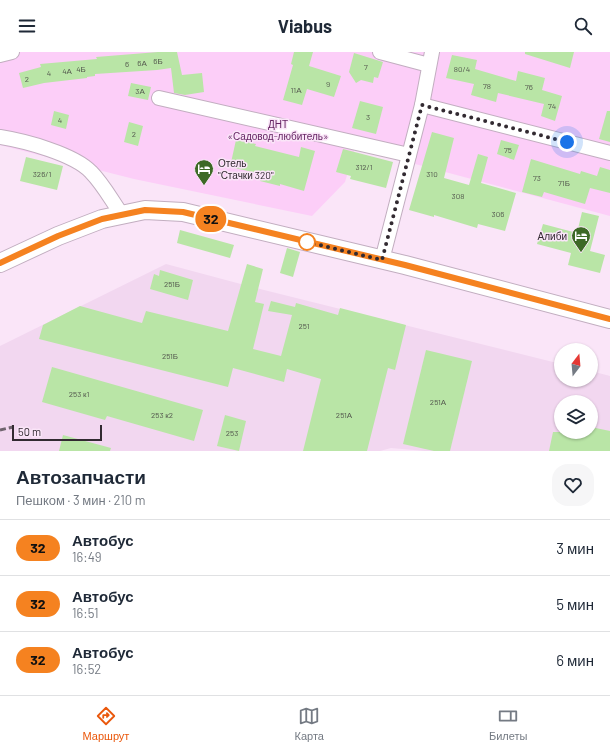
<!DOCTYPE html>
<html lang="ru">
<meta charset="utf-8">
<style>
:root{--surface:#fff;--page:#f6f6f7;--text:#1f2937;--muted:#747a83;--line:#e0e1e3;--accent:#ea580c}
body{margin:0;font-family:Barlow,sans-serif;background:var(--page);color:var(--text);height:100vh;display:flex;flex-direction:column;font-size:15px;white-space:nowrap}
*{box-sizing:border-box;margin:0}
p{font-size:13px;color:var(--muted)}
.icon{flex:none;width:22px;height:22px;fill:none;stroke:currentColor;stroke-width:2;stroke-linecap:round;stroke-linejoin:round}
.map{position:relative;height:399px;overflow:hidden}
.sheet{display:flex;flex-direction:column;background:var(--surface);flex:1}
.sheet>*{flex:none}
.badge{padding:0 8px;border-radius:13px;font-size:14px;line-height:26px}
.needle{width:26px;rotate:16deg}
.controls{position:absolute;left:554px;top:291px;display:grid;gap:8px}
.controls a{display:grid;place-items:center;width:44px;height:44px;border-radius:50%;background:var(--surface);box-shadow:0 1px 3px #0004;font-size:20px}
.scale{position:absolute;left:12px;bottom:10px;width:90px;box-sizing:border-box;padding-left:4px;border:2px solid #322a31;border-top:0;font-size:11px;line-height:14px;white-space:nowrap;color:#322a31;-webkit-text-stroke:3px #fae5f8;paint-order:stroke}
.you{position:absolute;width:20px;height:20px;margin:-10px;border:3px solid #fff;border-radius:50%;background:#1a73e8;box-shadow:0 0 0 6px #1a73e833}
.map>.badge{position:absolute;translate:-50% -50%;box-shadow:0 0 0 2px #fff}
.round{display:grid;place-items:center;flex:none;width:42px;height:42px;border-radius:16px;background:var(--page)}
.summary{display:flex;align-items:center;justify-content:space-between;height:68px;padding:0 16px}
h1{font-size:19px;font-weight:700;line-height:30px}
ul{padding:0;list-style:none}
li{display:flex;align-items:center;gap:12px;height:56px;padding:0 16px;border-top:1px solid var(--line)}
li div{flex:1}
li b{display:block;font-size:15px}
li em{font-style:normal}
li .badge{min-width:44px;font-weight:700;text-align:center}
header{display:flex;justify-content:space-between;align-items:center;height:52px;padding:0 16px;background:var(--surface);font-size:18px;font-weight:700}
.dock{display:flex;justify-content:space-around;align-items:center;height:56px;border-top:1px solid var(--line);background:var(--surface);font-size:11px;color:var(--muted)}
.dock a{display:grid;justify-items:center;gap:2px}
.dock .current{color:var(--accent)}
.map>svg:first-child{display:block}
</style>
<header><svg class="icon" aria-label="menu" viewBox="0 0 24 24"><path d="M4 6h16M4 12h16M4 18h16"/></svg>Viabus<svg class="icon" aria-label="search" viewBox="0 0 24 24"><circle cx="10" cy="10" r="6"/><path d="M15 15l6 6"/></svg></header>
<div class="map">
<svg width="610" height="399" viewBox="0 0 610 399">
<rect width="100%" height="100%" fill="#fae5f8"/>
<path fill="#f2d7f0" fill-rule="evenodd" d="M166 212 252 235 561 312V328H591V319L610 324V399H425L391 396 380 399H0V294ZM561 350H591V380H561Z"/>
<polygon fill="#fccef8" points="0,0 610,0 610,164 355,96 345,130 312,164 134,127 0,93"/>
<g fill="#b9e5a6">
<polygon points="158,0 177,0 182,23 202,21 204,40 185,43 174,41 171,16 157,18 95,22 95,24 87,25 87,26 44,31 23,36 19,21 41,15 40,12 97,7 96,5"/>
<polygon points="294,0 313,0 309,14 341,24 334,45 307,37 302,53 283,48 293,13 291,12"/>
<polygon points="525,0 574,0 570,16 525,2"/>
<polygon points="354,1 383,10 378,26 374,25 373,31 361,28 356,31 349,20"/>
<polygon points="452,3 477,8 475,17 516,29 518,19 545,26 542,38 562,44 555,69 541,64 544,52 498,41 496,50 471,43 474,32 446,26"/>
<polygon points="131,31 151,35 148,48 128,44"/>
<polygon points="360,49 383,55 376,82 352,76"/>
<polygon points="54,59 69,63 66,77 51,73"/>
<polygon points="607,59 610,59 610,90 599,87"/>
<polygon points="129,70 143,74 138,94 124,90"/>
<polygon points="432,80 454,86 444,126 469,133 478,102 488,105 481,131 516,141 505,179 478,172 477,176 434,163 434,165 409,158"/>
<polygon points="236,88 256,92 255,94 299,105 301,95 315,99 304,139 280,132 280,134 260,129 262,122 230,115"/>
<polygon points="501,88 519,93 514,108 497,102"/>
<polygon points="343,97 393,110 386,136 350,127 351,124 336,120"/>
<polygon points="26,105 63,114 57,138 20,129"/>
<polygon points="531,107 580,122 581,119 597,124 600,115 610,118 610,141 590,136 585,152 544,140 542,145 522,140"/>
<polygon points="582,160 599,164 590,199 605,203 600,221 568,213 571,201 537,192 543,172 577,181"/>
<polygon points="180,178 234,193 230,206 177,191"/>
<polygon points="287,196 300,200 293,225 280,221"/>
<polygon points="247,212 263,217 255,250 264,252 253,297 281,304 292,263 268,259 271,249 295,255 296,251 338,263 340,256 406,273 395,318 388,316 367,399 303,399 321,327 287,317 284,330 233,316 228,335 39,287 43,273 80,254 142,271 146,259 228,279"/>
<polygon points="160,218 193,228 188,248 150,237 154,222 159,224"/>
<polygon points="426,298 472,309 450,399 434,399 403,392"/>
<polygon points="52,315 203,358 194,389 107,364 105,368 42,350"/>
<polygon points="225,363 246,369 239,399 217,394"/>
<polygon points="591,375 610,379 610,399 549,399 553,380 591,380"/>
<polygon points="63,383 111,396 110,399 59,399"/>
</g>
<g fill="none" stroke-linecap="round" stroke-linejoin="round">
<defs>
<g id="minor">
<polyline points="380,0 429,13"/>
<polyline points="0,3 12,0"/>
<polyline points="159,46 409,103"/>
<polyline points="422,53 610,101"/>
<path d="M0 85C25 89 74 102 91 120 103 132 112 149 122 163"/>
<polyline points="382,208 422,53 432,0"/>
</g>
<polyline id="tertiary" points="0,211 58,184 102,167 145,158 183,160 405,213 610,267"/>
</defs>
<use href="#minor" stroke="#c2aec0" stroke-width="16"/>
<use href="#tertiary" stroke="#c2aec0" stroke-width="20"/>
<use href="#minor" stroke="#fff" stroke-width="14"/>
<use href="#tertiary" stroke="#fff" stroke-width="18"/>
<polyline stroke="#6f636e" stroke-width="3" stroke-dasharray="6 3" stroke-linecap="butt" points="0,378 13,375"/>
</g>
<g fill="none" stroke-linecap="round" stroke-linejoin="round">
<defs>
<polyline id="line" points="0,211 58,184 102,167 145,158 183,160 405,213 610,267"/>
</defs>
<use href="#line" stroke="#fff" stroke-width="9"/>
<use href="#line" stroke="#f58220" stroke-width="6"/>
<polyline stroke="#322a31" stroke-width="4" stroke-dasharray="0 7.2" points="307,190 382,208 422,53 567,90"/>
</g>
<defs>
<symbol id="hotel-pin" viewBox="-11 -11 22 30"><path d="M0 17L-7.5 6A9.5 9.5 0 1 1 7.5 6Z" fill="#3d6926" stroke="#fae5f8"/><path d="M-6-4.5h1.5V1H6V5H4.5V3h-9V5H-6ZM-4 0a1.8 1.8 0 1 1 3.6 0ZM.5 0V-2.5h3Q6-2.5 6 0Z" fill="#fff"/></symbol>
</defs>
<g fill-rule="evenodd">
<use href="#hotel-pin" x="193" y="106" width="22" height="30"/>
<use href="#hotel-pin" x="570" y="173" width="22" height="30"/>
</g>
<circle fill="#fff" stroke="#f58220" stroke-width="2" cx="307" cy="190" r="8"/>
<g text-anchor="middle" stroke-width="3" stroke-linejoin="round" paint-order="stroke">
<g font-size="8" fill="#54594e">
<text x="158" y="12">6Б</text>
<text x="142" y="14">6А</text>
<text x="127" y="15">6</text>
<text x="366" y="18">7</text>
<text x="81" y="20">4Б</text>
<text x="462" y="20">80/4</text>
<text x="67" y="22">4А</text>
<text x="49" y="24">4</text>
<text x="27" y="30">2</text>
<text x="328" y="35">9</text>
<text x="487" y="37">78</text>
<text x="529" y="38">76</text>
<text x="296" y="41">11А</text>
<text x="140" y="42">3А</text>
<text x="552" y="57">74</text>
<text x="368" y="68">3</text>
<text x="60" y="71">4</text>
<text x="134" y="85">2</text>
<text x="508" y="101">75</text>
<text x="364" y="118">312/1</text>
<text x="42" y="125">326/1</text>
<text x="432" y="125">310</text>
<text x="537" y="129">73</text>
<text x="564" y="134">71Б</text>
<text x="458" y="147">308</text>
<text x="498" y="165">306</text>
<text x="172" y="235">251Б</text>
<text x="304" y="277">251</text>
<text x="170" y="307">251Б</text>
<text x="79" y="345">253 к1</text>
<text x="438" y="353">251А</text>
<text x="162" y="366">253 к2</text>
<text x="344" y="366">251А</text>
<text x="232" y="384">253</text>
</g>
<g font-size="10" fill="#652463" stroke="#fae5f8">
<text x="278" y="76">ДНТ<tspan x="278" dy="12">«Садовод-любитель»</tspan></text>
</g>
<g font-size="10" fill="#322a31" stroke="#fae5f8" text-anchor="start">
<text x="218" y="115">Отель<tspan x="218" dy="12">"Стачки 320"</tspan></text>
<text x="567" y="188" text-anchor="end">Алиби</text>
</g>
</g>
</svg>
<div class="controls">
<a><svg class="needle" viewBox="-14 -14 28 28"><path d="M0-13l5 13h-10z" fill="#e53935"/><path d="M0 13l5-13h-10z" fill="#747a83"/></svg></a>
<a><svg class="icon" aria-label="layers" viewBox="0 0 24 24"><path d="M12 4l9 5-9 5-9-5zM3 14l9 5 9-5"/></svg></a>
</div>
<div class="scale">50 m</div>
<div class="you" style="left:567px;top:90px"></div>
<b class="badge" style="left:211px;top:167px;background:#f58220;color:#111">32</b>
</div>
<section class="sheet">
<div class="summary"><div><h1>Автозапчасти</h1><p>Пешком · 3 мин · 210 m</p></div><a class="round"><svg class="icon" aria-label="heart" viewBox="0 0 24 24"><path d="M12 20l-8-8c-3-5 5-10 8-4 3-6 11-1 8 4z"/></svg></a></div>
<ul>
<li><span class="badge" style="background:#f58220;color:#111">32</span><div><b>Автобус</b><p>16:49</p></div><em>3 мин</em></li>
<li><span class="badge" style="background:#f58220;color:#111">32</span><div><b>Автобус</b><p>16:51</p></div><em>5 мин</em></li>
<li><span class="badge" style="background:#f58220;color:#111">32</span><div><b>Автобус</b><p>16:52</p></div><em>6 мин</em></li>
</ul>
</section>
<nav class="dock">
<a class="current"><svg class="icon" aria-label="directions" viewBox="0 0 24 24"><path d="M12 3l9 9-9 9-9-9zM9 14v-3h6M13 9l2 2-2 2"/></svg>Маршрут</a>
<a><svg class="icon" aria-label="map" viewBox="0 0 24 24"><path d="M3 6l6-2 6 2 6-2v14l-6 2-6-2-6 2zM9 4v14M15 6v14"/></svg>Карта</a>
<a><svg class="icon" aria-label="tickets" viewBox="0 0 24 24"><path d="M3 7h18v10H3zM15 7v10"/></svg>Билеты</a>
</nav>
